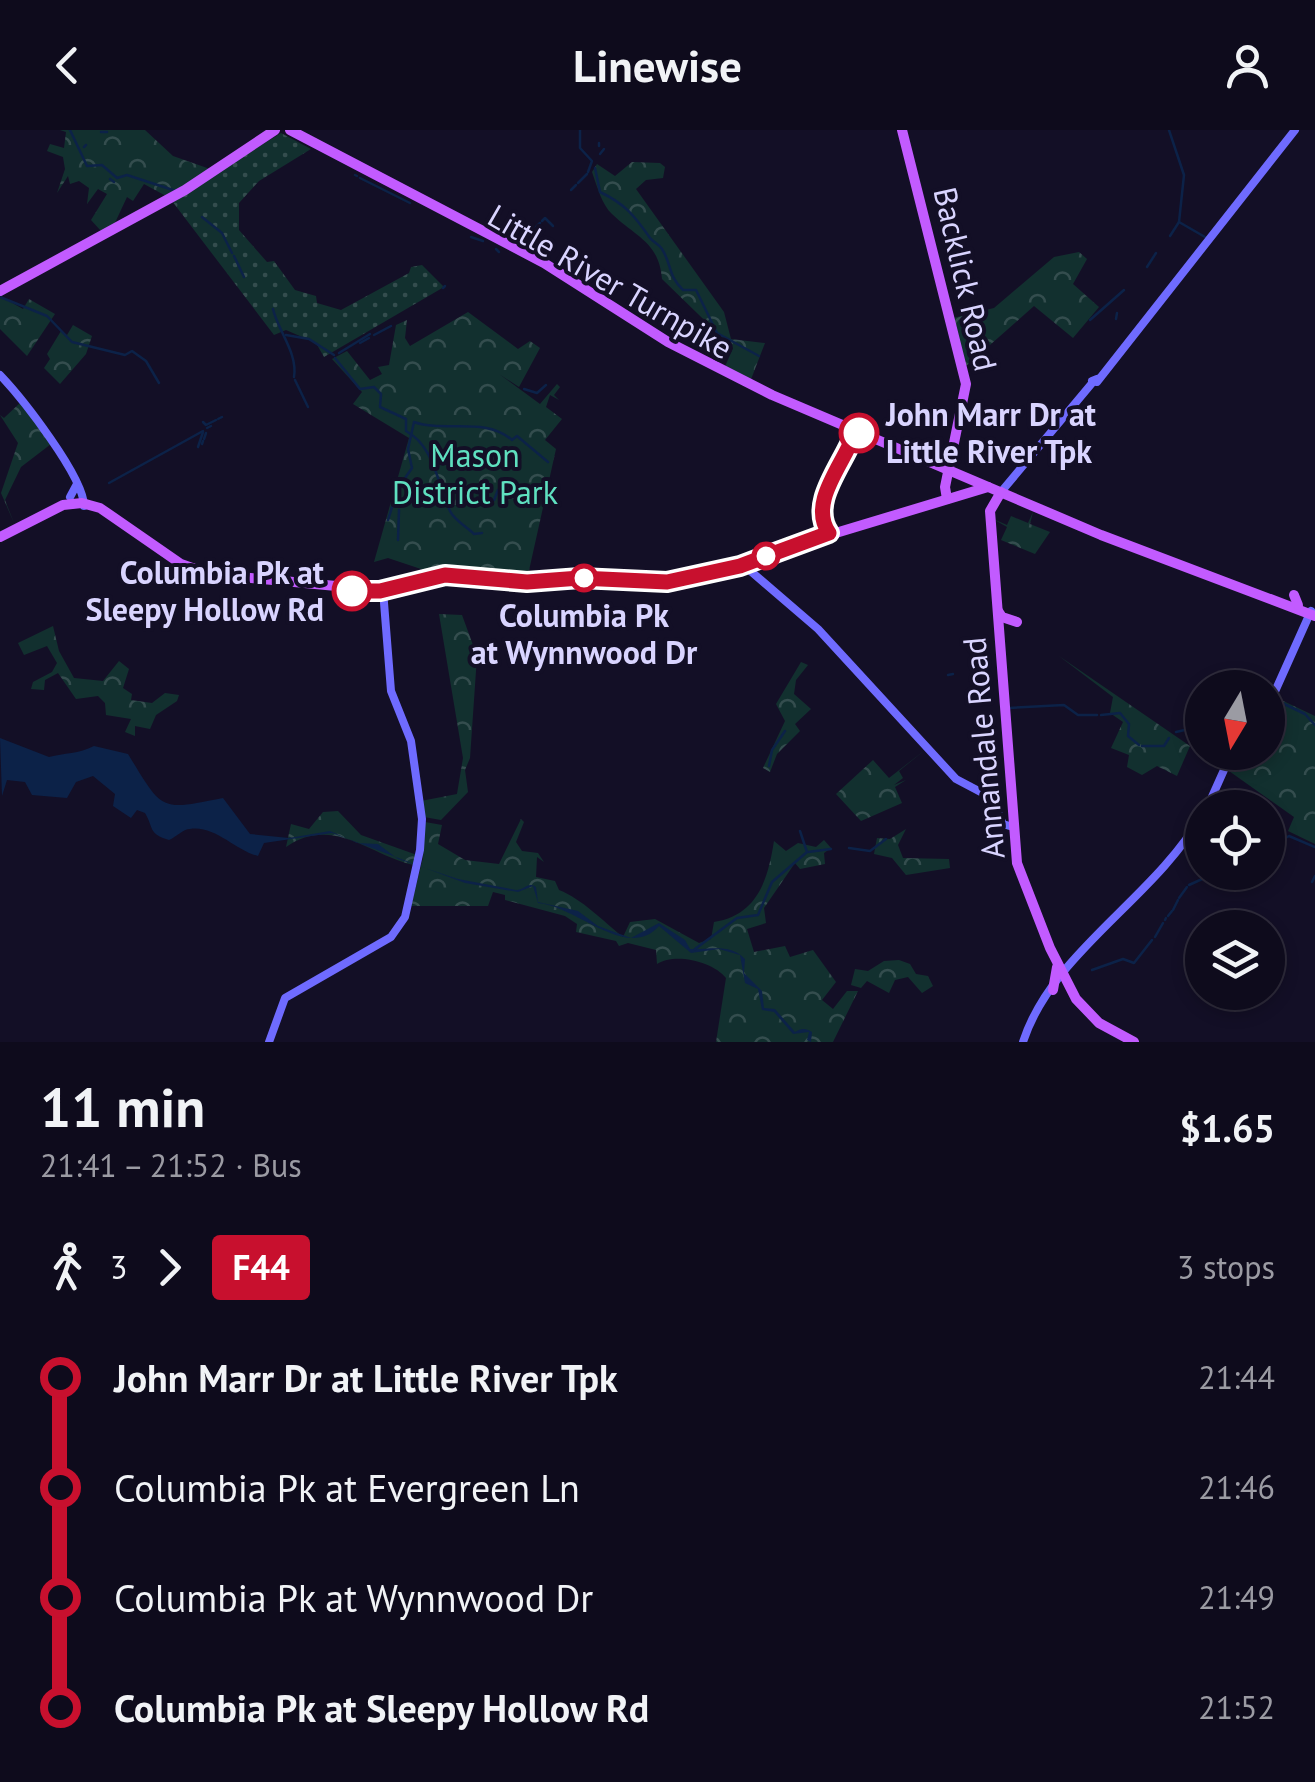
<!DOCTYPE html>
<meta charset="utf-8">
<style>
:root{--surface:#0e0b1c;--page:#171425;--text:#f1f3f6;--muted:#9b9ba3;--line:#2e2b3b}
body{margin:0;font-family:"PT Sans",sans-serif;background:var(--page);color:var(--text);height:100vh;display:flex;flex-direction:column;font-size:38px;white-space:nowrap}
*{box-sizing:border-box;margin:0}
p{font-size:32px;color:var(--muted)}
.icon{flex:none;width:55px;height:55px;fill:none;stroke:currentColor;stroke-width:2;stroke-linecap:round;stroke-linejoin:round}
.map{position:relative;height:912px;overflow:hidden}
.sheet{display:flex;flex-direction:column;background:var(--surface);flex:1}
.sheet>*{flex:none}
.badge{padding:0 20px;border-radius:8px;font-size:35px;line-height:65px}
.needle{width:65px;rotate:190deg}
.controls{position:absolute;left:1185px;top:540px;display:grid;gap:20px}
.controls a{display:grid;place-items:center;width:100px;height:100px;border-radius:50%;background:var(--surface);box-shadow:0 5px 15px #0003,0 0 0 2px var(--line);font-size:50px}
.map>.badge{position:absolute;translate:-50% -50%;box-shadow:0 0 0 5px #fff}
.legs{display:flex;align-items:center;gap:15px;height:110px;padding:0 40px;font-size:32px}
.legs p{margin-inline-start:auto}
.head{display:flex;align-items:center;justify-content:space-between;height:170px;padding:0 40px}
h1{font-size:55px;font-weight:700;line-height:75px}
ul{padding:0 40px;list-style:none}
li{display:flex;align-items:center;gap:35px;height:110px;font-size:38px}
li i{display:grid;place-items:center;width:15px;height:100%;margin:0 12px;background:currentColor}
li i::after{content:'';width:25px;height:25px;margin:-12px;border:8px solid;border-radius:50%;background:var(--surface)}
li p{margin-inline-start:auto}
li:first-child i{background:linear-gradient(#0000 50%,currentColor 0)}
li:last-child i{background:linear-gradient(currentColor 50%,#0000 0)}
header{display:flex;justify-content:space-between;align-items:center;height:130px;padding:0 40px;background:var(--surface);font-size:45px;font-weight:700}
.map>svg:first-child{display:block}
</style>
<header><svg class="icon" aria-label="back" viewBox="0 0 24 24"><path d="M15 5l-7 7 7 7"/></svg>Linewise<svg class="icon" aria-label="person" viewBox="0 0 24 24"><circle cx="12" cy="8" r="4"/><path d="M4 21q1-7 8-7t8 7"/></svg></header>
<div class="map">
<svg width="1315" height="912" viewBox="0 0 1315 912">
<defs>
<pattern id="grass-dots" width="8" height="8" patternUnits="userSpaceOnUse" patternTransform="scale(2.5)"><rect width="8" height="8" fill="#12302f"/><path d="M2 2h.1M6 6h.1" fill="none" stroke="#344d4e" stroke-width="1.8" stroke-linecap="round"/></pattern>
<pattern id="forest-crowns" width="20" height="18" patternUnits="userSpaceOnUse" patternTransform="scale(2.5)"><rect width="20" height="18" fill="#12302f"/><path d="M2 6a3 3 0 1 1 6 0M12 15a3 3 0 1 1 6 0" fill="none" stroke="#344d4e"/></pattern>
</defs>
<rect width="100%" height="100%" fill="#130f26"/>
<polygon fill="url(#grass-dots)" points="281,3 311,19 259,51 239,73 239,100 267,132 274,131 295,160 316,166 317,173 341,180 409,143 411,137 422,135 444,157 324,227 316,213 286,200 274,205 172,71"/>
<g fill="url(#forest-crowns)">
<polygon points="60,0 145,0 173,26 210,39 166,66 144,54 133,71 127,67 113,97 102,102 91,90 107,64 98,59 87,74 89,58 79,51 70,54 68,46 57,63 65,39 63,27 47,21 50,14 64,18 66,2"/>
<path d="M632 32 660 33 665 37 663 48 646 50 636 59 724 182 731 209 765 213 750 252 724 239 733 218 662 149C659 112 636 107 612 84 602 75 597 56 592 42L597 34 615 46Z"/>
<polygon points="1079,122 1087,129 1073,154 1099,177 1073,208 1034,176 965,237 953,188 994,178 1054,127"/>
<polygon points="0,166 23,179 29,169 55,184 27,226 0,199"/>
<polygon points="468,182 518,219 530,211 540,218 519,257 499,244 540,274 557,254 560,257 554,265 559,270 550,265 546,277 562,289 545,310 556,319 528,445 424,440 388,428 374,432 409,308 353,274 362,262 332,229 347,221 370,250 382,244 378,237 389,235 396,195 407,190 405,208 410,216"/>
<polygon points="73,195 92,206 86,224 60,254 44,238 50,229 47,224 61,201 67,205"/>
<polygon points="21,272 51,314 21,337 5,370 14,393 1,363 18,313 0,285 4,288"/>
<polygon points="1033,382 1030,394 1050,402 1035,424 1001,410 1007,397 993,389 1007,395 1011,386 1028,393"/>
<polygon points="439,484 462,485 477,526 470,628 465,640 468,662 441,690 424,687 421,671 457,664 463,628"/>
<polygon points="53,496 59,521 74,548 103,551 119,531 129,539 123,558 132,564 131,570 152,573 165,563 179,565 177,571 156,585 150,599 135,596 135,606 125,602 131,589 106,585 105,573 98,566 76,569 58,543 45,550 44,560 31,559 33,552 52,542 57,533 47,516 24,525 18,513"/>
<polygon points="1059,526 1190,616 1177,646 1157,636 1142,645 1127,637 1129,625 1111,618 1123,592 1110,583 1113,567"/>
<polygon points="801,532 808,535 796,550 794,564 811,579 795,594 800,601 777,624 770,642 763,638 785,591 776,574"/>
<polygon points="1279,569 1315,586 1315,714 1288,701 1294,687 1229,641 1235,623 1268,622 1268,583"/>
<polygon points="925,620 899,641 903,648 894,655 906,650 895,657 902,673 861,691 836,664 873,630 889,648"/>
<path d="M338 681 361 705 417 725 414 735C373 727 333 684 286 717L291 694 309 699 323 682Z"/>
<path d="M521 689 524 692 516 712 522 721 538 723 544 732 537 727 536 747 555 751 559 760C582 769 603 791 623 807L630 792 655 789 699 813 711 809 714 792C758 785 768 749 774 711L786 721 798 713 816 717 824 710 831 718 824 723 825 734 800 739 795 733 764 778 766 793 747 799 754 822 785 816 790 827 813 820 836 852 822 870 833 879 847 861H858L833 912H716L726 848C714 832 675 822 657 834L656 820 628 813 619 816 616 811 576 802 577 794 565 786 505 770V765L493 762 488 776H411L423 728 425 692 442 695 438 714 465 730 499 734Z"/>
<polygon points="906,699 898,715 903,728 949,729 950,738 906,745 892,728 874,724 877,708 890,709"/>
<polygon points="899,830 910,834 916,844 928,846 933,856 922,863 908,847 895,850 889,863 867,851 861,858 851,855 855,839 868,841 884,831"/>
</g>
<path fill="#0c2248" d="M0 608 49 627C64 623 79 624 94 616L128 624C163 681 159 681 223 668L250 704 289 708 330 701 357 713 378 714 398 729 458 749 516 760C525 760 528 751 536 757L538 772 578 781 598 796 631 808 659 793 685 810 690 819C710 820 730 813 745 829L744 843 762 861 764 878 775 879 795 902C801 898 806 898 812 902L811 912 807 910 809 902 793 904 774 882 762 880 758 859 745 853 740 825 719 819 691 823 659 796C627 832 577 776 538 773L533 756 518 762 465 753 332 703 264 713 258 726C236 721 215 695 190 699 183 699 176 707 169 710 148 704 154 698 145 683L137 680 131 688 113 676 115 664 93 646 76 652 67 668 32 665 25 652 7 650 2 666Z"/>
<g fill="none" stroke-linecap="round" stroke-linejoin="round">
<g stroke="#0c2248" stroke-width="2.5">
<polyline points="70,0 87,36 102,35 117,48 127,45 176,61"/>
<polyline points="580,0 580,18 592,31 588,42"/>
<polyline points="1169,0 1184,45 1179,92 1205,107"/>
<polyline points="101,2 107,2"/>
<polyline points="599,16 599,13"/>
<polyline points="84,17 86,15"/>
<polyline points="600,24 604,19"/>
<path d="M595 38 600 62C625 74 634 85 650 108 652 111 660 115 662 119 672 135 668 146 683 160H696L717 203 759 226"/>
<polyline points="355,45 357,46"/>
<polyline points="360,48 410,73"/>
<polyline points="110,49 114,52"/>
<polyline points="578,53 587,44"/>
<polyline points="571,60 576,55"/>
<polyline points="202,87 222,103 232,123"/>
<polyline points="542,91 545,88 553,96"/>
<polyline points="535,98 540,93"/>
<polyline points="1170,106 1179,92"/>
<polyline points="471,107 483,111"/>
<polyline points="496,119 499,122"/>
<polyline points="234,126 244,147"/>
<polyline points="1147,137 1156,123"/>
<polyline points="443,158 445,156"/>
<polyline points="0,167 47,186 72,212 125,225 132,221 146,231 159,253"/>
<path d="M273 179C278 201 298 223 294 247"/>
<polyline points="1116,189 1117,183"/>
<polyline points="1090,190 1124,160"/>
<polyline points="286,205 309,209 334,225"/>
<polyline points="374,205 391,196"/>
<polyline points="360,213 369,208"/>
<polyline points="339,223 370,204"/>
<path d="M335 228 360 259 374 257 381 264 380 277 406 289V301C434 316 437 352 450 381 454 390 467 397 474 404L482 403"/>
<polyline points="295,250 308,277"/>
<polyline points="524,259 537,263 546,255"/>
<polyline points="218,289 222,287"/>
<polyline points="203,292 206,295 216,290"/>
<polyline points="207,298 211,296"/>
<polyline points="204,309 206,303"/>
<polyline points="202,314 203,311"/>
<polyline points="198,317 203,302"/>
<polyline points="109,353 203,301"/>
<polyline points="494,370 498,360"/>
<path d="M388 390 398 358 412 338 408 319 414 292C445 303 485 286 512 310L517 306 548 332"/>
<polyline points="398,410 399,380"/>
<polyline points="948,545 953,544"/>
<polyline points="1276,570 1305,584 1315,595"/>
<polyline points="1009,578 1064,575 1078,585 1097,585"/>
<polyline points="1101,585 1120,583 1129,594 1128,606 1139,615"/>
<polyline points="1176,602 1202,596"/>
<polyline points="1142,616 1164,616 1169,608"/>
<polyline points="769,636 772,620 785,601"/>
<polyline points="849,718 870,721 886,709"/>
<polyline points="1268,718 1289,706 1315,717"/>
<polyline points="808,722 831,719"/>
<polyline points="1216,745 1222,742"/>
<polyline points="1312,752 1315,746"/>
<polyline points="1189,755 1211,745"/>
<polyline points="1179,768 1187,757"/>
<polyline points="1173,780 1178,770"/>
<polyline points="1168,786 1172,781"/>
<polyline points="1165,790 1166,788"/>
<polyline points="1155,807 1163,793"/>
<polyline points="695,819 737,788 758,785 772,752 807,722 800,701"/>
<polyline points="1092,840 1123,829 1134,833 1152,810"/>
</g>
<g stroke="#6f6bff" stroke-width="8">
<path d="M0 245C22 268 84 347 84 376"/>
<polyline points="1097,249 1092,251 1097,252 1295,0"/>
<polyline points="1001,362 1093,252"/>
<polyline points="70,367 77,354"/>
<polyline points="740,432 818,499 956,649 992,668 1003,694 1013,697"/>
<polyline points="1268,577 1311,481"/>
<polyline points="1207,678 1232,622"/>
<polyline points="269,912 285,868 391,807 405,787 420,720 422,689 411,611 391,561 383,460"/>
<path d="M1023 912C1052 822 1154 769 1202 685"/>
</g>
<g stroke="#c25bff" stroke-width="10">
<polyline points="290,0 544,133 668,212 772,265 1101,405 1315,486"/>
<polyline points="902,0 966,254 945,357 947,369"/>
<polyline points="0,161 185,60 275,0"/>
<polyline points="1001,362 990,381 1017,733 1050,818 1076,869 1099,893 1134,912"/>
<polyline points="0,407 63,375 82,373 100,378 181,434 209,444 368,459 444,442 525,449 577,445 663,450 740,432 988,357"/>
<polyline points="1294,465 1298,475"/>
<polyline points="998,481 1002,487 1017,492"/>
<polyline points="1053,860 1057,837"/>
</g>
</g>
<g fill="none" stroke-linecap="round" stroke-linejoin="round">
<defs>
<path id="line-1" d="M352 461H380L445 445 527 452 580 448 667 452 740 436 829 403C808 373 843 335 854 305L859 303"/>
</defs>
<use href="#line-1" stroke="#fff" stroke-width="22"/>
<use href="#line-1" stroke="#c8102e" stroke-width="15"/>
</g>
<g fill="#fff" stroke="#c8102e" stroke-width="5">
<circle cx="859" cy="303" r="18"/>
<circle cx="766" cy="426" r="12"/>
<circle cx="584" cy="448" r="12"/>
<circle cx="352" cy="461" r="18"/>
</g>
<g text-anchor="middle" stroke-width="8" stroke-linejoin="round" paint-order="stroke">
<g font-size="32" fill="#d9d4ff" stroke="#130f26">
<text transform="translate(965 149) rotate(77)" y="11">Backlick Road</text>
<text transform="translate(610 152) rotate(30)" y="11">Little River Turnpike</text>
<text transform="translate(984 618) rotate(-95)" y="11">Annandale Road</text>
</g>
<g font-size="32" font-weight="bold" fill="#d9d4ff" stroke="#130f26" text-anchor="start">
<text x="886" y="296">John Marr Dr at<tspan x="886" dy="37">Little River Tpk</tspan></text>
<text x="324" y="454" text-anchor="end">Columbia Pk at<tspan x="324" dy="37">Sleepy Hollow Rd</tspan></text>
<text x="584" y="497" text-anchor="middle">Columbia Pk<tspan x="584" dy="37">at Wynnwood Dr</tspan></text>
</g>
<g font-size="32" fill="#5fe0c0" stroke="#130f26">
<text x="475" y="337">Mason<tspan x="475" dy="37">District Park</tspan></text>
</g>
</g>
</svg>
<div class="controls">
<a><svg class="needle" viewBox="-14 -14 28 28"><path d="M0-13l5 13h-10z" fill="#e53935"/><path d="M0 13l5-13h-10z" fill="#9b9ba3"/></svg></a>
<a><svg class="icon" aria-label="locate" viewBox="0 0 24 24"><circle cx="12" cy="12" r="6"/><path d="M12 2v4M12 18v4M2 12h4M18 12h4"/></svg></a>
<a><svg class="icon" aria-label="layers" viewBox="0 0 24 24"><path d="M12 4l9 5-9 5-9-5zM3 14l9 5 9-5"/></svg></a>
</div>
</div>
<section class="sheet">
<div class="head"><div><h1>11 min</h1><p>21:41 – 21:52 · Bus</p></div><b>$1.65</b></div>
<div class="legs"><svg class="icon" aria-label="walk" viewBox="0 0 24 24"><circle cx="13" cy="4" r="2"/><path d="M13 8l-2 6 4 7M11 14l-3 7M7 12l3-4h3l4 4"/></svg>3<svg class="icon" aria-label="forward" viewBox="0 0 24 24"><path d="M9 5l7 7-7 7"/></svg><b class="badge" style="background:#c8102e;color:#fff">F44</b><p>3 stops</p></div>
<ul>
<li><i style="color:#c8102e"></i><b>John Marr Dr at Little River Tpk</b><p>21:44</p></li>
<li><i style="color:#c8102e"></i><span>Columbia Pk at Evergreen Ln</span><p>21:46</p></li>
<li><i style="color:#c8102e"></i><span>Columbia Pk at Wynnwood Dr</span><p>21:49</p></li>
<li><i style="color:#c8102e"></i><b>Columbia Pk at Sleepy Hollow Rd</b><p>21:52</p></li>
</ul>
</section>
